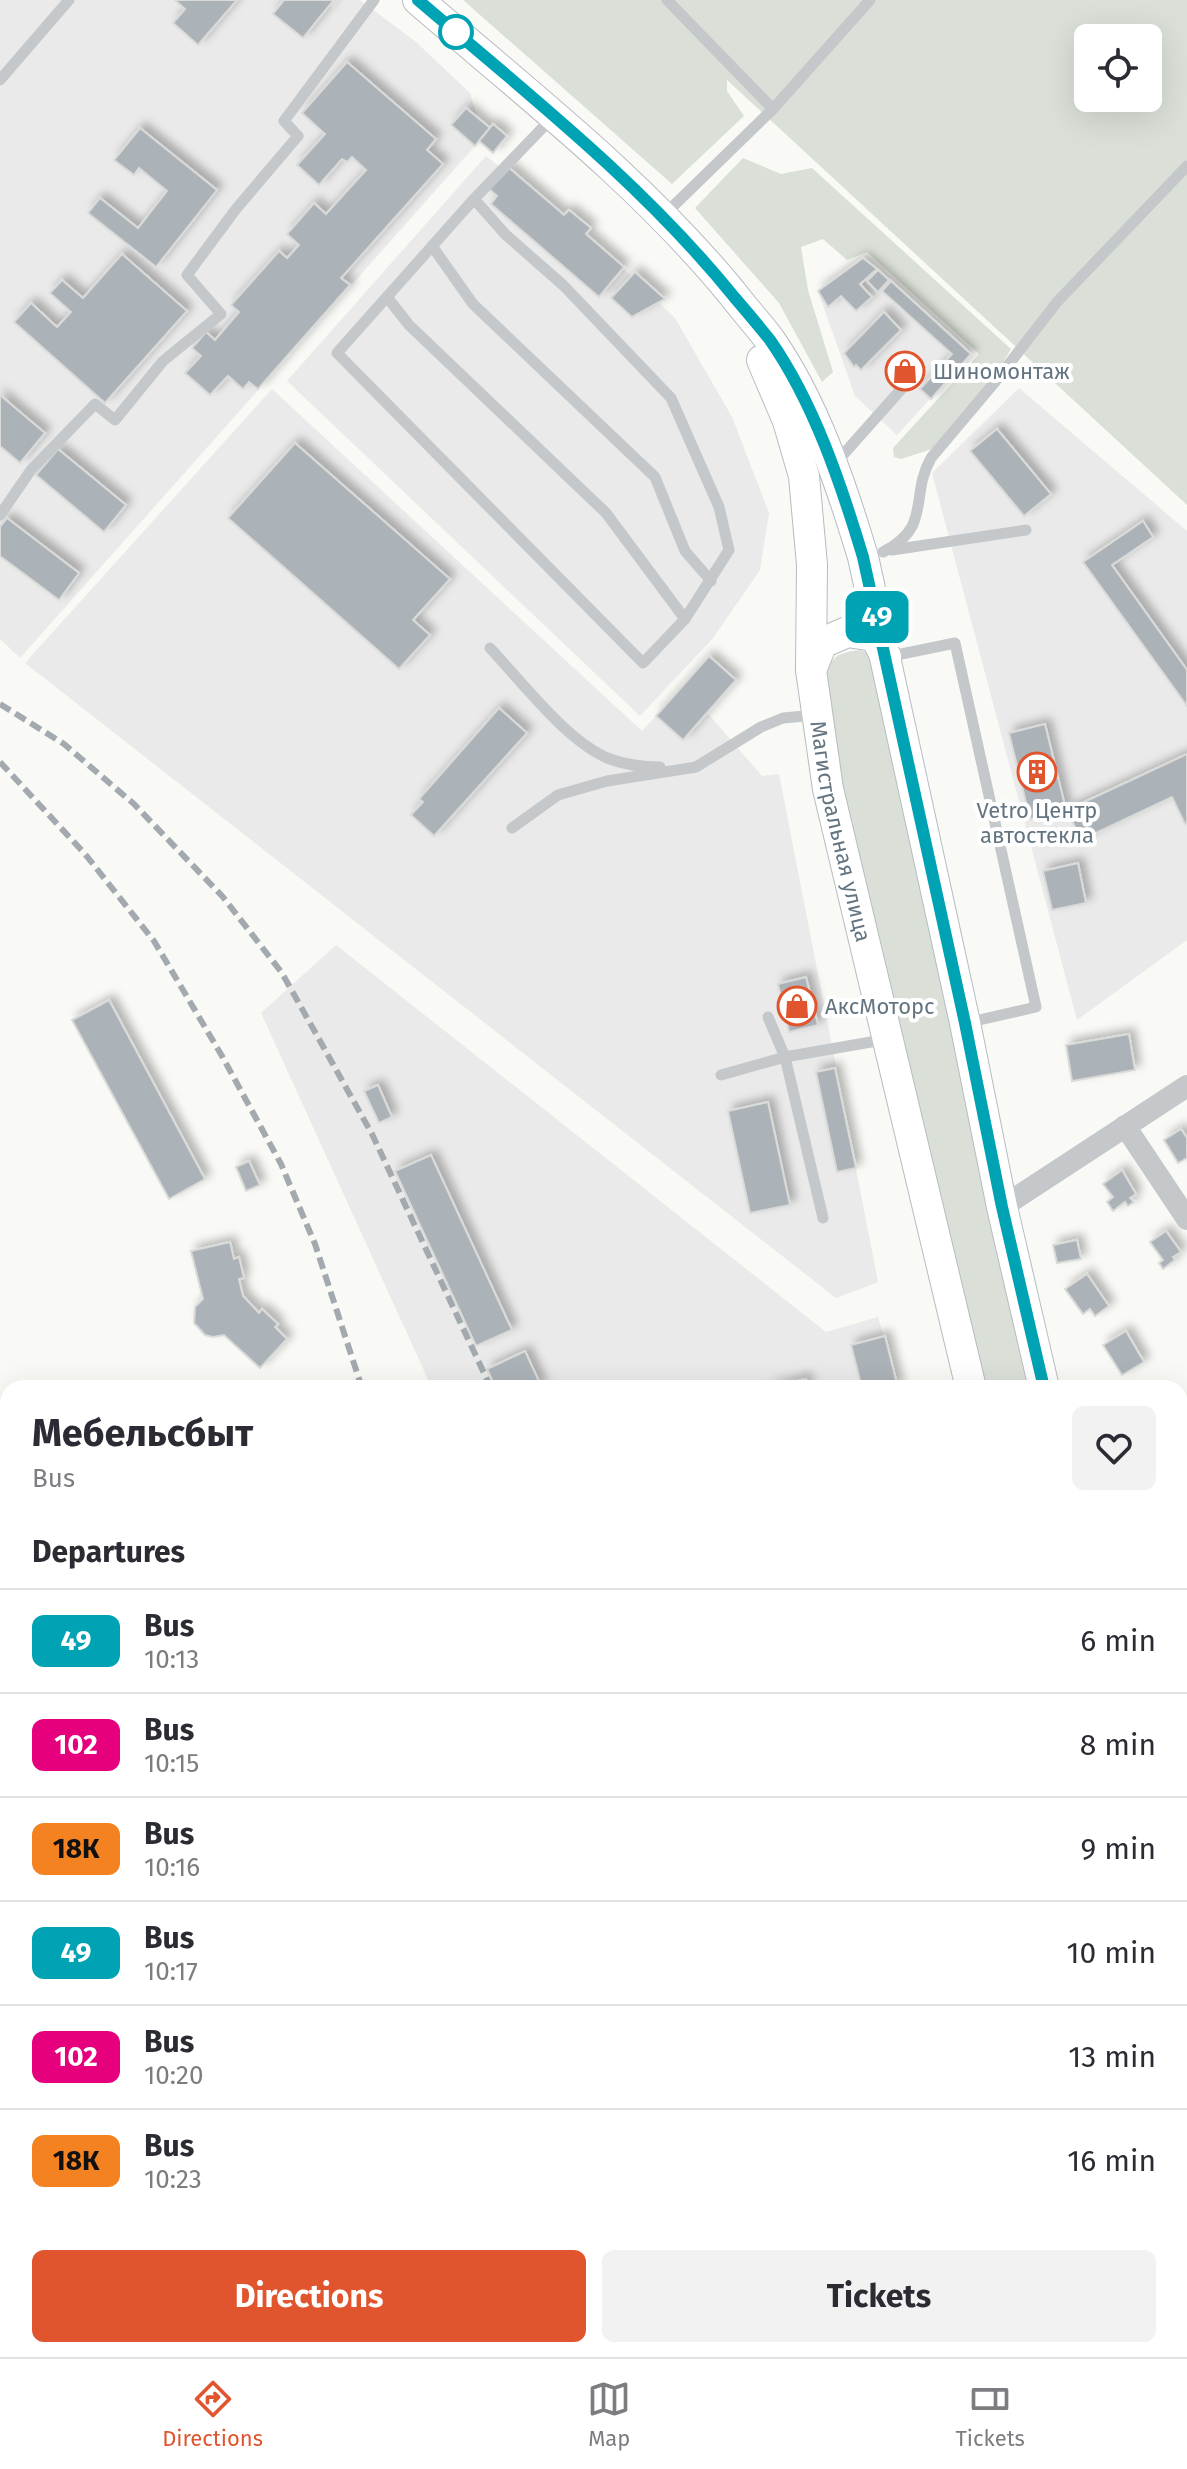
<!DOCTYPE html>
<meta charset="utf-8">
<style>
:root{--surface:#fff;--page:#f2f2f3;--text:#2b2b33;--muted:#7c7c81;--line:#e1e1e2;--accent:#e0552e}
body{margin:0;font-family:"Fira Sans",sans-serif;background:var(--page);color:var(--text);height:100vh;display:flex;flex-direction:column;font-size:30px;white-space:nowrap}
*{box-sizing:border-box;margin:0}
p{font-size:26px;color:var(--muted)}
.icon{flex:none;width:44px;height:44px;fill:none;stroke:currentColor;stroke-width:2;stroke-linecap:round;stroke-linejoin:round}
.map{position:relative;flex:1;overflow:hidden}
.panel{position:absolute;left:0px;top:1380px;width:1188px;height:978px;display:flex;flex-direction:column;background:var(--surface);border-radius:24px 24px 0 0;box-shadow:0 8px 32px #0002}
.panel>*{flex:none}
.badge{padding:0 16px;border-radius:12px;font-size:28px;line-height:52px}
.tools{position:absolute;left:1074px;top:24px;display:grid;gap:16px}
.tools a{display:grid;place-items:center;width:88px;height:88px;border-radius:12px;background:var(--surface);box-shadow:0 8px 32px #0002;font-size:40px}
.map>.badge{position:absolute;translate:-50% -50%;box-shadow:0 0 0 4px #fff}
h2{padding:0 32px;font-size:30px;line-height:72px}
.round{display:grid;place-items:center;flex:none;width:84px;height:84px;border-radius:12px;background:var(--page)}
.summary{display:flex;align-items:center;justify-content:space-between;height:136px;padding:0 32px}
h1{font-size:38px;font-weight:700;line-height:60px}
.cta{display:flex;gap:16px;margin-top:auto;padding:16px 32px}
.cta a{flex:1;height:92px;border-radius:12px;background:var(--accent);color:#fff;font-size:32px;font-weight:700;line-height:92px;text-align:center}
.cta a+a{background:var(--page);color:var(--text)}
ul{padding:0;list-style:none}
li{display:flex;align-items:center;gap:24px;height:104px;padding:0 32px;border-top:2px solid var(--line)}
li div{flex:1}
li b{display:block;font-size:30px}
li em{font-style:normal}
li .badge{min-width:88px;font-weight:700;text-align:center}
.tab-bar{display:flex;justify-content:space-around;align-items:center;height:112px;border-top:2px solid var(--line);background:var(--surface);font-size:22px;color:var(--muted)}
.tab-bar a{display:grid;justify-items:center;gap:4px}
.tab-bar .current{color:var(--accent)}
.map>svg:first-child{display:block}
</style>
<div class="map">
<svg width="1187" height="2357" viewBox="0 0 1187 2357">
<defs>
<filter id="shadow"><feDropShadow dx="5.5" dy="-5.5" stdDeviation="4" flood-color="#0004"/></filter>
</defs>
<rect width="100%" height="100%" fill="#f9f9f6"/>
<g fill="#e9eae9">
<polygon points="0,0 323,0 333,8 339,0 360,0 416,42 470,93 483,137 20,658 0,639"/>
<polygon points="486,156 594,241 675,318 732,417 769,513 760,570 713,638 640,716 287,381"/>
<polygon points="863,258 971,354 897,435 855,396 818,291"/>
<polygon points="1019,388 1187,531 1187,940 1077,1020 932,473"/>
<polygon points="272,389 642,731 684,686 762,776 779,774 878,1282 836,1298 25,663"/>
<polygon points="336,945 826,1332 878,1317 898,1388 432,1388 261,1013"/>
<polygon points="427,2350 872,2350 880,2357 434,2357"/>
</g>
<g fill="#dae0d7" fill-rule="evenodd">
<path d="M463 0H1187V505L727 80V91L744 116 672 184ZM1088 38H1148V98H1088Z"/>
<polygon points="743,158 781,174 812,168 1011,349 995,376 932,449 901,459 894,457 893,448 979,354 867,252 847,260 823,239 801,247 808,290 833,372 822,382 779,303 695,208"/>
<path d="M861 650 870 654 1033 1388H986L869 934 846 827 826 678C829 656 840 652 861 650Z"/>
<polygon points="1180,1782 1187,1792 1187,2137 1180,2135"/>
</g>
<g fill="#abb3b9" stroke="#dadad8" stroke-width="2" filter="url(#shadow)">
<polygon points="175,0 237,0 198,45 173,23 185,9"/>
<polygon points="284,0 332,0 333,1 303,38 273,14"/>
<polygon points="347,62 436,139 427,150 443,164 341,278 350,285 258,389 249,382 243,389 228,376 210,395 185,373 201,356 192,348 206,332 215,340 239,312 231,305 279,251 287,258 299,245 287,234 314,203 326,214 366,170 352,157 347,162 342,159 319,185 297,165 325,134 302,113"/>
<polygon points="466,108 490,128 475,146 451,125"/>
<polygon points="493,124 507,136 493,153 479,141"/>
<polygon points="140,128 217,190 156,267 88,213 100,198 138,228 167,191 139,168 134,175 114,160"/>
<polygon points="508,167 564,215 569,210 591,228 586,234 624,267 599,297 491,204 497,196 489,189"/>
<polygon points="122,254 187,311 105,403 14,322 31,303 57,327 71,312 50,293 62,280 83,298"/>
<polygon points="863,258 877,269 860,284 872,297 856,311 841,296 828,307 818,291"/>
<polygon points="878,270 889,280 878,292 867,281"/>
<polygon points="635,272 665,299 632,317 611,298"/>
<polygon points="891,281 971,354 931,399 920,389 952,354 882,291"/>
<polygon points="884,312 901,330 861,370 856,365 854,367 844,353"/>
<polygon points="0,395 45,433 20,463 0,446"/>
<polygon points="997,429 1051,494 1024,516 970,451"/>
<polygon points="295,443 450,579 413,620 430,635 399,669 228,518"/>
<polygon points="58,449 126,505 104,532 36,475"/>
<polygon points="7,518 79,573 59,600 0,556 0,527"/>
<polygon points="1143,521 1153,537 1112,565 1187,670 1187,706 1083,562"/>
<polygon points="709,656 736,680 683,740 656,716"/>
<polygon points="499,708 527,733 434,836 411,815 423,802 419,799"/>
<polygon points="1045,724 1066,810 1030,819 1009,733"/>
<polygon points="1187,754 1187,823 1185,824 1172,797 1081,840 1067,810"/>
<polygon points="1078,863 1086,903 1052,910 1043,871"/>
<polygon points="806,977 818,1025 789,1032 778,984"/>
<polygon points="109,1000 205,1179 169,1199 72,1020"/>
<polygon points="1129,1034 1135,1070 1072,1081 1066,1045"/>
<polygon points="835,1068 856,1168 837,1172 816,1072"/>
<polygon points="378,1085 392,1117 379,1123 364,1091"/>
<polygon points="768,1102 790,1205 750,1213 728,1111"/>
<polygon points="1181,1129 1187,1138 1187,1158 1178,1163 1164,1140"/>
<polygon points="431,1155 512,1330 476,1346 395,1171"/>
<polygon points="249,1161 260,1185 246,1191 236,1167"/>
<polygon points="1122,1170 1136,1194 1130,1198 1134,1202 1128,1206 1125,1202 1113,1211 1107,1202 1113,1197 1103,1184"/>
<polygon points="1166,1231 1181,1252 1173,1257 1175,1260 1163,1269 1159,1263 1163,1260 1150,1242"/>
<polygon points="1077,1240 1081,1259 1057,1263 1053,1245"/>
<polygon points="230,1242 234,1259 239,1257 244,1278 239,1279 243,1296 259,1313 262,1309 278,1324 275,1327 287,1339 260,1368 224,1335 213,1337 205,1335 194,1323 195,1307 203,1299 191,1251"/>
<polygon points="1087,1274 1109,1306 1095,1316 1090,1309 1083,1314 1065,1289"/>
<polygon points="1126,1331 1144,1362 1122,1375 1103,1345"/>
<polygon points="885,1336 898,1388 862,1388 851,1345"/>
<polygon points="525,1351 542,1388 496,1388 487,1369"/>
<polygon points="806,1379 808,1388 767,1388"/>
<polygon points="0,1586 8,1593 8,1650 0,1642"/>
</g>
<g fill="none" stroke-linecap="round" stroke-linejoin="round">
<defs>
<g id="secondary">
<path d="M418 0C527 94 640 181 732 293 744 309 758 324 770 340 814 403 841 484 863 557L965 1023 1002 1207 1044 1388"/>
<path id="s1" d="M762 360 788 421 804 476 812 565 811 670 828 789 971 1388"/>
<polyline points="811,670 822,643 847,632 875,636 886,657"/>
<polyline points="1180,1730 1187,1741"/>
</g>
</defs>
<use href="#secondary" stroke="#b6bcc0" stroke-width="32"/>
<g stroke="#c4c8cb" stroke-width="11">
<polyline points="667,0 773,109"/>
<polyline points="0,80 69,0"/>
<polyline points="474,199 506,235 563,285 671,398 719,507 729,550 685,619 643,663 337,353 474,199 552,118"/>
<polyline points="664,215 773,109 870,0"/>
<polyline points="432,246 473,304 655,477 685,551 711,581"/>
<polyline points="387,297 409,325 606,513 685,619"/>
<polyline points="832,462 841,457 913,376"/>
<polyline points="0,515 31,470 95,404 115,420 163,361 221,314 187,275 236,209 298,136 284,121 374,0"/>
<polyline points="892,550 1026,530"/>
<path d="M883 552C933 526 909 497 931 458L995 382 1057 302 1187 166"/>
<path d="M490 648C522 682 568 743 610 759 626 765 643 767 660 767"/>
<polyline points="887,657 955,643 1036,1007 966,1023"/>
<polyline points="512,828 558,795 607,781 696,767 761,727 783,718 816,715"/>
<polyline points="721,1075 785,1057 768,1017"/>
<polyline points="823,1218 785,1057 888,1039"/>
<polyline points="813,2350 820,2357"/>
</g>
<g stroke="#c4c8cb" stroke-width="22">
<polyline points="1125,1126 1187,1219"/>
<polyline points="1002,1207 1187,1086"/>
<polyline points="1180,1524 1187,1520"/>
</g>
<use href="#secondary" stroke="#fff" stroke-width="30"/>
<g stroke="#a3aaaf" stroke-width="6" stroke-dasharray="12 6" stroke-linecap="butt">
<polyline points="0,704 64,744 134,804 223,897 282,973 372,1134 491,1388"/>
<polyline points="0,762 85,854 154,941 222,1056 281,1164 315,1244 362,1388"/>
<polyline points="0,1720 8,1728"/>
<polyline points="0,1741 8,1750"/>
<polyline points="0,1768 8,1777"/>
<polyline points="0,1820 8,1831"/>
<polyline points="0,1884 8,1905"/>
<polyline points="0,2009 8,2029"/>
<polyline points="0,2043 8,2064"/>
<polyline points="0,2125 8,2137"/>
<polyline points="0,2157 8,2169"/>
<polyline points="0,2185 8,2195"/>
<polyline points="0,2233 8,2239"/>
<polyline points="0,2252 8,2259"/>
<polyline points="119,2350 126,2357"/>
<polyline points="138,2350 143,2357"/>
<polyline points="160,2350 166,2357"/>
<polyline points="182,2350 185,2357"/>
<polyline points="266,2350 268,2357"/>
<polyline points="284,2350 285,2357"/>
<polyline points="526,2350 534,2357"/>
<polyline points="573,2350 582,2357"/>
<polyline points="599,2350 609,2357"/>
<polyline points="627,2350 636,2357"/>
<polyline points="1036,2350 1048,2357"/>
</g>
</g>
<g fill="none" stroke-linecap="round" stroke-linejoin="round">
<defs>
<path id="line" d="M418 0C529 95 643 184 735 298 747 312 759 326 770 340 814 403 841 484 863 557L965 1023 1002 1207 1044 1388"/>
</defs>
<use href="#line" stroke="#fff" stroke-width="18"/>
<use href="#line" stroke="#00a3b4" stroke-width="12"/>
</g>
<defs>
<symbol id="shop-ring" viewBox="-11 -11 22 22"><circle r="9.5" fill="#fff" stroke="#e0552e" stroke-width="1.5"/><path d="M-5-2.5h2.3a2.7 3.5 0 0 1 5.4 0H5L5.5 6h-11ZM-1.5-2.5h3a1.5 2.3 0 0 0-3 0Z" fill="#e0552e"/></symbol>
<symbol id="building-ring" viewBox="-11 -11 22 22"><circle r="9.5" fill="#fff" stroke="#e0552e" stroke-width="1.5"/><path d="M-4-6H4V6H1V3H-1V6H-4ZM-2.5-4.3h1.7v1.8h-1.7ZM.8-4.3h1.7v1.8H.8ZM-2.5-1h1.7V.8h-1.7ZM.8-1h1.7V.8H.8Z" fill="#e0552e"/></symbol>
</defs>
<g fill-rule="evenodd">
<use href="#shop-ring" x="883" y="349" width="44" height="44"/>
<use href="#building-ring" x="1015" y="750" width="44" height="44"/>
<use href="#shop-ring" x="775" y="984" width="44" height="44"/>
</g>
<circle fill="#fff" stroke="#00a3b4" stroke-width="4" cx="456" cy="32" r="16"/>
<g text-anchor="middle" stroke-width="8" stroke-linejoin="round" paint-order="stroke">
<g font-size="22" fill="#647581" stroke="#fff" text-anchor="start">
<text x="933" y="379">Шиномонтаж</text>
<text x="1037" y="818" text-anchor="middle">Vetro Центр<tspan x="1037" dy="25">автостекла</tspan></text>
<text x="825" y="1014">АксМоторс</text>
</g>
<g font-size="22" fill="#647581" stroke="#fff">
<text dy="8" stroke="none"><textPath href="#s1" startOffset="482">Магистральная улица</textPath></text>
</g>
</g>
</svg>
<div class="tools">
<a><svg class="icon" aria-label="locate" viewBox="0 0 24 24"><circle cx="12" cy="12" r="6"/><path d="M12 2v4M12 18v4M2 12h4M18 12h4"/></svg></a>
</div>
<b class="badge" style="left:877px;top:617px;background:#00a3b4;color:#fff">49</b>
<section class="panel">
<div class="summary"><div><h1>Мебельсбыт</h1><p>Bus</p></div><a class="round"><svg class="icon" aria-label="heart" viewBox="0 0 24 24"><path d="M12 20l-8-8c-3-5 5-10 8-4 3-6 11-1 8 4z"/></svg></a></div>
<h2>Departures</h2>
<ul>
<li><span class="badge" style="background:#00a3b4;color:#fff">49</span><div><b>Bus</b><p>10:13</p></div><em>6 min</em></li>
<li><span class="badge" style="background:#e6007e;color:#fff">102</span><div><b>Bus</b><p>10:15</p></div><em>8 min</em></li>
<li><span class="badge" style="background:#f58220;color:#111">18К</span><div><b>Bus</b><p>10:16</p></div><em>9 min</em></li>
<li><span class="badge" style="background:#00a3b4;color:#fff">49</span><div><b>Bus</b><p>10:17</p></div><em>10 min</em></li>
<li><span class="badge" style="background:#e6007e;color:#fff">102</span><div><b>Bus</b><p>10:20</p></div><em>13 min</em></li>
<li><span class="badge" style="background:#f58220;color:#111">18К</span><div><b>Bus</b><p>10:23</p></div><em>16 min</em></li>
</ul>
<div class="cta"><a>Directions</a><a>Tickets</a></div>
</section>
</div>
<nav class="tab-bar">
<a class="current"><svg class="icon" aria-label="directions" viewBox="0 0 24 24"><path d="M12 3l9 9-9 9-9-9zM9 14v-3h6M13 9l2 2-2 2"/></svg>Directions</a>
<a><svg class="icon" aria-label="map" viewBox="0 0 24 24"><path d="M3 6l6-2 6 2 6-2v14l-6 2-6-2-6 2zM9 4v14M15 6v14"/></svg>Map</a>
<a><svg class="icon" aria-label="tickets" viewBox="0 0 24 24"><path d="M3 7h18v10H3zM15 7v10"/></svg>Tickets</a>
</nav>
